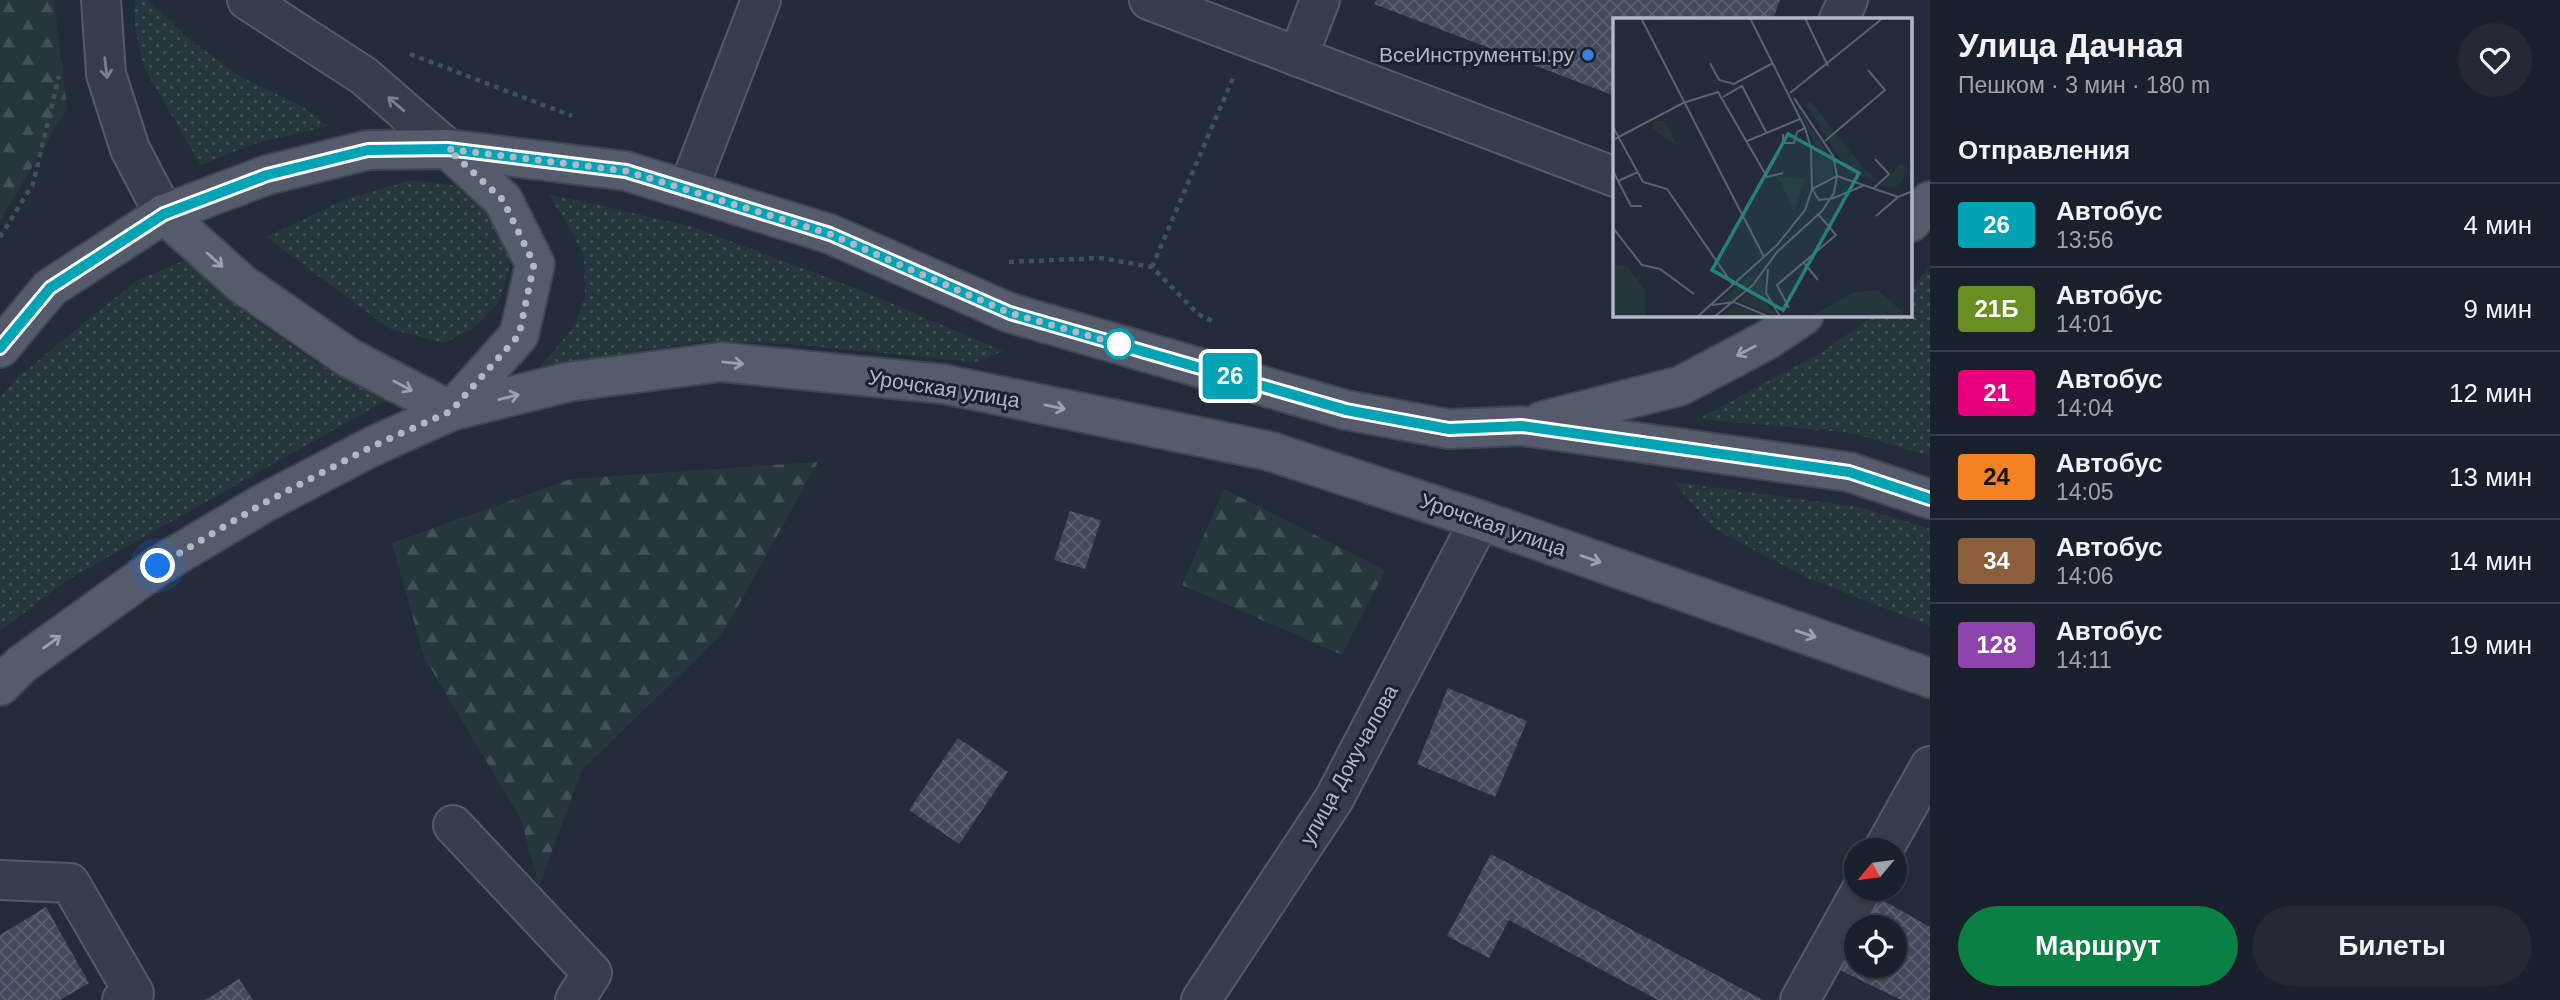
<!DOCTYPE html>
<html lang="ru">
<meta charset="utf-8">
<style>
:root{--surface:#1a202b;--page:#232833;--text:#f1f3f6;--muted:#9fa3a9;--line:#383e47;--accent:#0b8043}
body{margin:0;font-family:Helvetica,sans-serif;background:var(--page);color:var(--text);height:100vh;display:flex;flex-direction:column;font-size:26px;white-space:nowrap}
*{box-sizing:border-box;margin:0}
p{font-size:23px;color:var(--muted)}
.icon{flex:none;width:38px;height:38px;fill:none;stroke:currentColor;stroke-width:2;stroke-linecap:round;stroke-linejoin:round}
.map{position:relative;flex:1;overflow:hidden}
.side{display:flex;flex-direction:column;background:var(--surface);width:630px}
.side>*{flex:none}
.badge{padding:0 14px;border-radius:5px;font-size:24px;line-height:46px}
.needle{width:46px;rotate:241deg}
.tools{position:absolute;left:1844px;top:838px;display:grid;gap:14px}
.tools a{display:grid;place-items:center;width:63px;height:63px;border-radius:50%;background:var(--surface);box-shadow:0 2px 5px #0004,0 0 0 2px var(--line);font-size:35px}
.you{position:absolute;width:35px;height:35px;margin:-18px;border:5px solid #fff;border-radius:50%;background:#1a73e8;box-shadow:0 0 0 10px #1a73e833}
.map>.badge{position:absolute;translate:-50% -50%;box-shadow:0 0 0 4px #fff}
h2{padding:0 28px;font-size:26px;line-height:63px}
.round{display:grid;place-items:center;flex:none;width:74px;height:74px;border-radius:37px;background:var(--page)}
.head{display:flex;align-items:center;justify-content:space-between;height:119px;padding:0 28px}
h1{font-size:33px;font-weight:700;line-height:52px}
.cta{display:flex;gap:14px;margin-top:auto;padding:14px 28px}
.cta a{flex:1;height:80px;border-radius:42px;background:var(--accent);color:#fff;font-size:28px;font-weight:700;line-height:80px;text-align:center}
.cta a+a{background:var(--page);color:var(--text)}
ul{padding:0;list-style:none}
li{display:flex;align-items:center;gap:21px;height:84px;padding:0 28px;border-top:2px solid var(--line)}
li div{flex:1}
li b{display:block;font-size:26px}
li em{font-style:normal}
li .badge{min-width:77px;font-weight:700;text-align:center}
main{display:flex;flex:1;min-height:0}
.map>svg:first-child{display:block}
</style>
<main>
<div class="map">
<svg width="1930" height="1000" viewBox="0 0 1930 1000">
<defs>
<pattern id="grass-dots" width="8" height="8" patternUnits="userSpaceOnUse" patternTransform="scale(1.75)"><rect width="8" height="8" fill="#26373b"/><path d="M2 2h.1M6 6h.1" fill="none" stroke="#435256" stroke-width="1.8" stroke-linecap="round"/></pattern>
<pattern id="forest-firs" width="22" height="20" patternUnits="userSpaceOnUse" patternTransform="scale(1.75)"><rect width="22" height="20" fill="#26373b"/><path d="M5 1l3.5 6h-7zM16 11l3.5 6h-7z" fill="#435256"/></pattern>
<pattern id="building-cross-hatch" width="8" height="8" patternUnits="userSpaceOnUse" patternTransform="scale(1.75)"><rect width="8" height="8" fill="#42495b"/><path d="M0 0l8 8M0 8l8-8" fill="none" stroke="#5b6171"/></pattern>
</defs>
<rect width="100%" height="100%" fill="#232a39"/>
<g fill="url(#grass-dots)">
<polygon points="135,0 148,0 187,37 239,76 303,107 328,126 253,144 201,165 144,68 135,29"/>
<polygon points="413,180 459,186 490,202 506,234 509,268 499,302 473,329 443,343 390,329 266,237 348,198"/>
<polygon points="548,194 690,226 855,288 1003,351 976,362 789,344 704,341 540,367 573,328 585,298 584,257 569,226"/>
<polygon points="185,260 256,321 315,362 385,401 69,579 0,631 0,397 19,376 136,281"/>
<polygon points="1930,267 1930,456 1852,433 1698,419 1822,352 1875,315 1911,315 1911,288"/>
<polygon points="1674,482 1859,507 1930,529 1930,626 1805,577 1713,528"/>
</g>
<g fill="url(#forest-firs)">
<polygon points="0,0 54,0 67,108 0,221"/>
<polygon points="818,462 723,633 582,770 539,886 521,819 424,657 392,543 571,479"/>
<polygon points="1224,489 1385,570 1342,655 1182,585"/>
</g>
<g fill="url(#building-cross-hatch)">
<polygon points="1376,0 1780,0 1773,19 1615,19 1615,96 1374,4"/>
<polygon points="1070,511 1101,520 1085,569 1054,560"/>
<polygon points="1448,688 1527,721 1495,797 1417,764"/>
<polygon points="958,738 1008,772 959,844 909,810"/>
<polygon points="1491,854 1763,1000 1658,1000 1509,920 1489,958 1447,936"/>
<polygon points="1879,898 1930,927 1930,1000 1901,1000 1838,969 1857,937 1857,966 1895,966 1895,928 1863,928"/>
<polygon points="46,907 89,983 60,1000 0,1000 0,935"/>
<polygon points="239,979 253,1000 205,1000"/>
</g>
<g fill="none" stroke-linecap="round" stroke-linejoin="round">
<defs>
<g id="minor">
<polyline points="101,0 106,74 130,149 164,214"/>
<polyline points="247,0 364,76 448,149"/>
<polyline points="1149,0 1615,177"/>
<polyline points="1839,19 1848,0"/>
<polyline points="1298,57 1320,0"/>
<polyline points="688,190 761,0"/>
<polyline points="453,825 592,973 575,1000"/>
<polyline points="1883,850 1930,766"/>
<polyline points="0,880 70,883 134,993 122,1000"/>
<polyline points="1201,1000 1334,799 1480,520"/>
<polyline points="1800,1000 1862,889"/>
</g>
<g id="major">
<polyline points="164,214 242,284 349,358 451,411 519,335 535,264 503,200 448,149"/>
<polyline points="1911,222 1930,201"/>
<polyline points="0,348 50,288 164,214 267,175 368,150 448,149 626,171 830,234 1010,313 1346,410 1449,429 1522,426 1849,472 1930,499"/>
<polyline points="1542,421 1680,386 1767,340 1804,315"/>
<polyline points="0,686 22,664 158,566 262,504 373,446 451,411 568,382 721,362 943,384 1269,451 1480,520 1930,678"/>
</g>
</defs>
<use href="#minor" stroke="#555a68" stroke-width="42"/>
<use href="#major" stroke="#404553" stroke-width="42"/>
<g stroke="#435258" stroke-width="4.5" stroke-dasharray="5 5" stroke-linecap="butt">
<polyline points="410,54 572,116"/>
<polyline points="0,237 33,184 59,76"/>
<polyline points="1009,262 1101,258 1152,267 1198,314 1212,321"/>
<polyline points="1152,267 1233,78"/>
</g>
<use href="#minor" stroke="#373c4a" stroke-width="38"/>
<use href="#major" stroke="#555b6a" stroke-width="38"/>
</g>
<defs><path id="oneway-shaft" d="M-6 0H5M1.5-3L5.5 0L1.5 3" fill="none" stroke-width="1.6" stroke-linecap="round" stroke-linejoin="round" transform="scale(1.75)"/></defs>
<g stroke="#7b808e">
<use href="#oneway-shaft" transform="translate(106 68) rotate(83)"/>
<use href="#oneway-shaft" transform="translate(396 104) rotate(-139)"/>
</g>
<g stroke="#9ba0af">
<use href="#oneway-shaft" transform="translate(215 260) rotate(42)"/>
<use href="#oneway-shaft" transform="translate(1746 351) rotate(152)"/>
<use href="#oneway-shaft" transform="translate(733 363) rotate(6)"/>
<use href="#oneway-shaft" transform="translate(403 386) rotate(28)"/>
<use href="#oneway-shaft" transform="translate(509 397) rotate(-14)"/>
<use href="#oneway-shaft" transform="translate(1055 407) rotate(12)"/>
<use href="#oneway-shaft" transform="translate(1591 559) rotate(19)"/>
<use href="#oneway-shaft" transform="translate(1806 634) rotate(19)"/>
<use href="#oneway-shaft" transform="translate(52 642) rotate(-36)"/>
</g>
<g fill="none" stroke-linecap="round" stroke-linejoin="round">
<defs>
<polyline id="line" points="0,348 50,288 164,214 267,175 368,150 448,149 626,171 830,234 1010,313 1346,410 1449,429 1522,426 1849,472 1930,499"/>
</defs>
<use href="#line" stroke="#fff" stroke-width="16"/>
<use href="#line" stroke="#00a3b4" stroke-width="10"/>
<polyline stroke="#b2b7c6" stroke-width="7" stroke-dasharray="0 12.6" points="158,566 262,504 373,446 451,411 519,335 534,264 503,200 448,149 626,171 830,234 1010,313 1121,345 1119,344"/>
</g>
<circle fill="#3f7fe0" stroke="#1c212e" stroke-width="2.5" cx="1588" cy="55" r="7"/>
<circle fill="#fff" stroke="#00a3b4" stroke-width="3.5" cx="1119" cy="344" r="14"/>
<g text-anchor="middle" stroke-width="6" stroke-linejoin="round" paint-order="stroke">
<g font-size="21" fill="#b2b7c6" stroke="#1c212e" text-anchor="end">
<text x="1574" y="62">ВсеИнструменты.ру</text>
</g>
<g font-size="21" fill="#b2b7c6" stroke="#1c212e">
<text transform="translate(944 389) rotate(9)" y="7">Урочская улица</text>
<text transform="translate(1493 525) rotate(19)" y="7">Урочская улица</text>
<text transform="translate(1349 765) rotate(-61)" y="7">улица Докучалова</text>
</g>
</g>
<g transform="translate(1613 18)">
<rect width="299" height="299" fill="#232a39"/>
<path d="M183 86 219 142 220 158 202 166 200 123ZM146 255 121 282 106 283 134 260ZM150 259 153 285 165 299 126 283ZM121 288 135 292 153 300H106Z" fill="#26373b"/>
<path d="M198 84 248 147 265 163 236 155 193 86ZM41 103H52L64 128 39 110ZM286 147 293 148 290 161 282 170 267 167ZM162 158 192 161 181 195 169 166ZM0 246 14 248 32 272 33 299H0ZM265 272 295 299H196L241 274Z" fill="#26373b"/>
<path fill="none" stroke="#5c6271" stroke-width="2" d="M28 0 151 239M192 0 215 48M97 45 106 62 121 66 160 45M177 75 270 0M110 79 129 68 153 114M0 109 30 164 54 171 120 267M170 116V125H181L184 114 192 110M0 122 70 85 105 74 154 159 170 155M134 123 187 101M212 123 272 72 255 52M0 153 18 188H29M224 158 285 179 300 173M5 163 25 154M261 170 276 156 262 141M216 181 206 182 199 171 224 158M218 181 252 167M263 198 284 180M0 210 29 247 47 251 81 276M191 245 205 262M155 251 153 275 168 300M99 287 121 284 159 300M176 290 164 267 223 217 205 196M83 300 164 227 192 192 199 171 198 130 192 110 137 0M100 300 140 267 164 234 209 193 221 175 224 158 220 138 181 80"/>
<path fill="#27807b" fill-opacity="0.15" stroke="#27807b" stroke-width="3.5" d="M175 116 246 155 170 292 99 252Z"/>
<rect width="299" height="299" fill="none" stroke="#b2b7c6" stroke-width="3.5"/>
</g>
</svg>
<div class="tools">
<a><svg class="needle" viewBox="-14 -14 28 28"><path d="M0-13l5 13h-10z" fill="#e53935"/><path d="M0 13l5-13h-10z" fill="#9fa3a9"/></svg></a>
<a><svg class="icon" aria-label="locate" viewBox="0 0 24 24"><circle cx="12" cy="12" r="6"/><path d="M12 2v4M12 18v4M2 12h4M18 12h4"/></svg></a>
</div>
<div class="you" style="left:158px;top:566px"></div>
<b class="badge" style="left:1230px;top:376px;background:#00a3b4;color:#fff">26</b>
</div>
<section class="side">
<div class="head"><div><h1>Улица Дачная</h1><p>Пешком · 3 мин · 180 m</p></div><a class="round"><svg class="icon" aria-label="heart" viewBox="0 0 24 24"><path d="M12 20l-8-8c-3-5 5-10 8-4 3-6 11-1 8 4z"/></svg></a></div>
<h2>Отправления</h2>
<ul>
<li><span class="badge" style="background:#00a3b4;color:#fff">26</span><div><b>Автобус</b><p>13:56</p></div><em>4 мин</em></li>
<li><span class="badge" style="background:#6b8e23;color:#fff">21Б</span><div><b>Автобус</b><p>14:01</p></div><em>9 мин</em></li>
<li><span class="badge" style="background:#e6007e;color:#fff">21</span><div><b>Автобус</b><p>14:04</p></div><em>12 мин</em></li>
<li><span class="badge" style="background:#f58220;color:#111">24</span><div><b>Автобус</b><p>14:05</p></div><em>13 мин</em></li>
<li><span class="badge" style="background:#8b5e3c;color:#fff">34</span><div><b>Автобус</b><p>14:06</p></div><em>14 мин</em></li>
<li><span class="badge" style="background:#8e44ad;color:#fff">128</span><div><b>Автобус</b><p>14:11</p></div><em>19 мин</em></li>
</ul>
<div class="cta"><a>Маршрут</a><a>Билеты</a></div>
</section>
</main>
